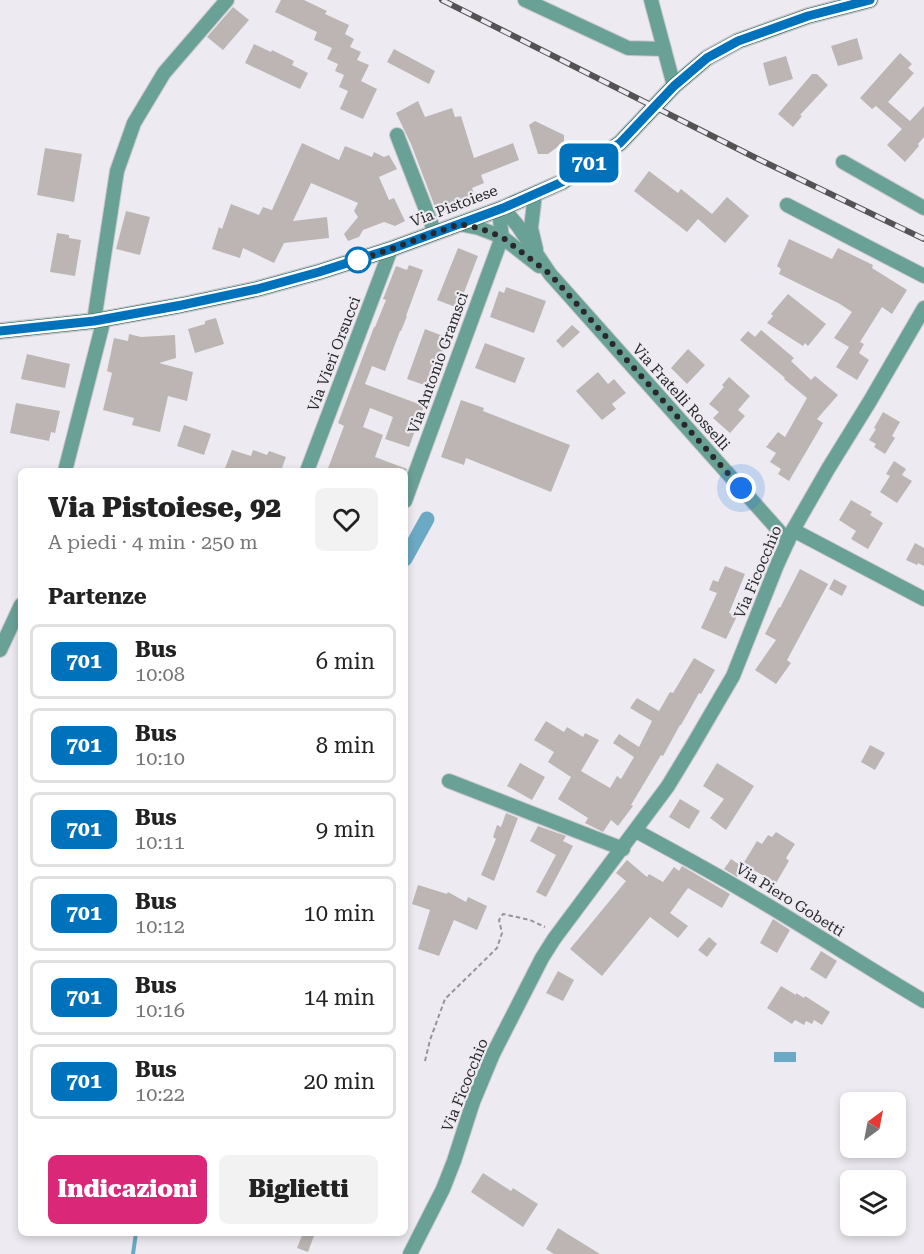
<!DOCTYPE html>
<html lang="it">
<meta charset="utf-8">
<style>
:root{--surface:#fff;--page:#f2f2f2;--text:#222;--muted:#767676;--line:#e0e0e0;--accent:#db2777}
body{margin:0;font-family:"Roboto Serif",serif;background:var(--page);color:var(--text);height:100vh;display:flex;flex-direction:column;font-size:22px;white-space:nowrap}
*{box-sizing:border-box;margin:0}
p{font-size:20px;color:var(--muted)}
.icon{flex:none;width:33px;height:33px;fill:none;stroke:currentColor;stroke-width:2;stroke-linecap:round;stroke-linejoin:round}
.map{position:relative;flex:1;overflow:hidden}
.drawer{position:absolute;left:18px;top:468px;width:390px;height:768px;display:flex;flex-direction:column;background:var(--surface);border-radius:9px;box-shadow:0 3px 9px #0003}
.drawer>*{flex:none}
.badge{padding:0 12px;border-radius:9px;font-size:21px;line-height:39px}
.needle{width:39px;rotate:32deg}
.fabs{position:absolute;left:840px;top:1092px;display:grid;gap:12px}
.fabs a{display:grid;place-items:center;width:66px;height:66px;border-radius:9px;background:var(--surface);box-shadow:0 3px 9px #0003;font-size:30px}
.you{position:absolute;width:30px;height:30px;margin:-15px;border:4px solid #fff;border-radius:50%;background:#1a73e8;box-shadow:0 0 0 9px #1a73e833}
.map>.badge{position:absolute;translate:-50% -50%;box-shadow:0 0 0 3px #fff}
h2{padding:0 30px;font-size:22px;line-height:54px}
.round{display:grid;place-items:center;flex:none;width:63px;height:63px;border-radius:9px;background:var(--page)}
.headline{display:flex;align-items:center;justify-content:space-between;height:102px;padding:0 30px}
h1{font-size:28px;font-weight:800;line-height:45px}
.button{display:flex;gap:12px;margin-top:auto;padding:12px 30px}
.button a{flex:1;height:69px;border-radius:9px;background:var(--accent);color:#fff;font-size:24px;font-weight:800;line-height:69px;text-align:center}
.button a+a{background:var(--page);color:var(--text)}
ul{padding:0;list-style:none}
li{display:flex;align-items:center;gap:18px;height:75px;margin:0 12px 9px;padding:0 18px;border:3px solid var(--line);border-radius:9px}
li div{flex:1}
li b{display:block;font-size:22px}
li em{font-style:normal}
li .badge{min-width:66px;font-weight:700;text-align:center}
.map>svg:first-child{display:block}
</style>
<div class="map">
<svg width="924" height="1254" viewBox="0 0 924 1254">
<rect width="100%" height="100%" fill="#edebf1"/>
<rect fill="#6ca9c4" x="774" y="1052" width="22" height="10"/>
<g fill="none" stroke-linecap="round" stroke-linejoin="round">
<polyline stroke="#6ca9c4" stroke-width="4" points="133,1254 136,1233"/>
<polyline stroke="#6ca9c4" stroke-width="15" points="405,559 427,519"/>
</g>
<g fill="#bcb5b4">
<polygon points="281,0 304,0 327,11 325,14 349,25 345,34 354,39 350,47 361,52 357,60 369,65 361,81 377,89 363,119 340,109 348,91 339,87 344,75 335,71 338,64 327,59 332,48 314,40 317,32 275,12"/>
<polygon points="233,7 249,20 223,50 207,37"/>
<polygon points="857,38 863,59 838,66 831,46"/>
<polygon points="254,44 271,52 272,50 294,61 292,65 308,73 300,89 245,63"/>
<polygon points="394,49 435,71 429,84 387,62"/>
<polygon points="900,53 912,64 908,68 914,73 888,102 910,121 924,106 924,137 918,144 919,146 905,162 887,145 902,129 876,106 872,109 860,98"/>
<polygon points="786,56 793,79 769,86 763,63"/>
<polygon points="812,74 817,74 828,85 800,115 802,116 793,127 778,114"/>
<polygon points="418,101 425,117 452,108 455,117 461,116 474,158 513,143 519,160 481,175 484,183 472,188 476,199 438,215 411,144 396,113"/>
<polygon points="535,121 564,135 564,142 548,154 538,154 529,125"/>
<polygon points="302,143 339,160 345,146 372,157 374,152 384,157 389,155 397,169 379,177 389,200 394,198 405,221 395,226 384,222 363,230 359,237 348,241 344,234 358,217 354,211 358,203 311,183 293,221 327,217 329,238 284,243 274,263 243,248 240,258 212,249 219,227 222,229 231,204 259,215 263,207 272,210"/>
<polygon points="45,148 82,154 74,202 37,195"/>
<polygon points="649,171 678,193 681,189 712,214 727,197 749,216 725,243 698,219 687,232 634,191"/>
<polygon points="126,211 150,217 140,255 116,249"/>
<polygon points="57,233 69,235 69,238 81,240 75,276 50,272"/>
<polygon points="789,239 832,259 838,248 873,265 872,268 907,290 892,314 882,307 860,342 864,344 859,353 869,360 857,380 836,367 849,347 834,338 852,312 840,304 779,274 781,269 777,266"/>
<polygon points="458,248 478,256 458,308 437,300"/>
<polygon points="409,265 423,270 406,316 407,316 401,331 400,331 385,371 372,366 365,384 424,406 409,447 385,439 393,417 370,408 363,427 383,435 375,457 407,469 406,471 327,471 344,426 338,423 374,327 375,327 386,300 383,299 396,266 407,270"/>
<polygon points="506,287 546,301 534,333 490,317 499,291 504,293"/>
<polygon points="788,294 826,324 808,346 805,343 803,346 767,323 773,316 771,314"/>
<polygon points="216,318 224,344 195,353 188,329 205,324 205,321"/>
<polygon points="572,325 580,332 563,348 556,341"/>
<polygon points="425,329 448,338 430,387 407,379"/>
<polygon points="761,330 794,358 791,361 811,380 815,376 838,395 817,419 823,423 789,481 778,474 781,469 770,462 776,453 766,447 778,432 785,437 807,398 784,379 785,378 740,340 748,331 755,337"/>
<polygon points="129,334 141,337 175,335 176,358 159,363 193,372 187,401 168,396 160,432 132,425 134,418 103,410 112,373 107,371 114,338 128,341"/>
<polygon points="485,343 525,358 515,383 475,368"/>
<polygon points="688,349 705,365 687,384 671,368"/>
<polygon points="27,354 70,364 65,388 21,379"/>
<polygon points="598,372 608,384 614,379 626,393 612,404 616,409 602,420 576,391"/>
<polygon points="729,377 750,396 738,410 745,416 730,433 713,418 719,412 709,404 724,387 722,385"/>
<polygon points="461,400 484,408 483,411 570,445 551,492 466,458 464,465 441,457"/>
<polygon points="16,403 60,411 55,433 51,432 49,441 10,433"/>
<polygon points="883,412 900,422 892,436 895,438 885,454 874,447 876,444 869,440 876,429 874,428"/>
<polygon points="184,425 211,434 204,455 177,446"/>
<polygon points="232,450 251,456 253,450 267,455 269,451 286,457 281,471 224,471"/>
<polygon points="894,461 906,469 902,475 912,481 897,503 880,492 890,476 886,474"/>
<polygon points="851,500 872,512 870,515 883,523 868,549 851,539 856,531 839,520"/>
<polygon points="915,543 924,548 924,566 918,563 917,565 906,560"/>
<polygon points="725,566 745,574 729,613 737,616 726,639 701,628 717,593 709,590 713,580 718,582"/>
<polygon points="800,569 828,584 787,660 791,663 776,684 755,670 776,640 765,634 779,607 780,608"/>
<polygon points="834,579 847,586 842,596 829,589"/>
<polygon points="694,658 715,670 701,694 699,693 681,725 680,725 663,756 661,755 631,805 633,806 618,826 611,820 603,832 585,823 588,818 558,799 571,777 548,762 554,752 534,740 546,721 564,732 567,727 583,737 585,733 599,740 581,771 610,788 617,776 621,779 634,757 613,743 619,734 639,747 652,721 630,708 637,698 659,711 670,692 673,693"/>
<polygon points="870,745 885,753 875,770 861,762"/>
<polygon points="520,763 545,777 532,800 507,786"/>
<polygon points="717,763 754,786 726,830 710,818 724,799 703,786"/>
<polygon points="680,799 700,811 689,829 669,817"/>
<polygon points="506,813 518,818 494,881 481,875 496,839 493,837 497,825 501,827"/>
<polygon points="538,826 566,836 563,841 573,846 546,897 536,892 556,855 530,841"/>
<polygon points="776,832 795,844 786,858 789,861 776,883 743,864 757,841 762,844 768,835 772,837"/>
<polygon points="731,859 743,867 737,877 724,869"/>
<polygon points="627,860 647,877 649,874 663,882 674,867 679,871 682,866 730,894 722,908 688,888 670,913 688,926 678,938 650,917 602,976 570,949 626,881 616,873"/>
<polygon points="418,885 447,894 448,892 466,902 468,897 487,906 477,930 454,920 439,956 418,949 430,910 412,904"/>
<polygon points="773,919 790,930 777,953 760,943"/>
<polygon points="709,937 717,944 707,957 698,950"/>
<polygon points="821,951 837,961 826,979 810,969"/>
<polygon points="558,971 574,980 563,1001 546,993"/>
<polygon points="781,986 796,995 796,993 804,998 805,996 830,1012 822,1025 814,1020 812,1024 806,1021 804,1025 795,1020 792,1024 767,1008"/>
<polygon points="483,1173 511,1191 513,1188 538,1204 523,1227 471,1192"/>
<polygon points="558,1228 600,1254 554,1254 546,1249"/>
<polygon points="303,1233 315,1233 308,1252 297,1248"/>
</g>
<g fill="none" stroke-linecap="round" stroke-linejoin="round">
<defs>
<g id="minor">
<polyline points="525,0 628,48 664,49"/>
<polyline points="651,0 674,86"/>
<polyline points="397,135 435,233"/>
<polyline points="843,162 924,208"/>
<polyline points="535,194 531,228 536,249"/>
<polyline points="787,205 924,276"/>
<polyline points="503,208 518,226 550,274 788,541"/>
<polyline points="459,224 479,228 502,237 539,266"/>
<polyline points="94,321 117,171 134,123 164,73 227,0"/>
<polyline points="65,471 104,319"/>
<polyline points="307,471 391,249"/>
<polyline points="405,501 502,237 500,220 503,208"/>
<polyline points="793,530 924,599"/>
<polyline points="0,650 21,605"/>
<polyline points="449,781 623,849"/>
<path d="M636 831C675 852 714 873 752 896 810 930 866 967 924 1001"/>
<polyline points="410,1254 443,1189 454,1161 473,1102 493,1054 542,958 554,939 668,786 691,748 733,676 777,565 793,530 828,469 870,401 924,308"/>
</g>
<polyline id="major" points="0,331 94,321 182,305 257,289 319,272 391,249 503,208 562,182 620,143 674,86 707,58 738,41 808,16 870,0"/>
</defs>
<use href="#minor" stroke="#cac8cd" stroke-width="16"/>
<use href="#major" stroke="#cac8cd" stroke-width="18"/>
<polyline stroke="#97959a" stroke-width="2" stroke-dasharray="4.5 3" stroke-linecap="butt" points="425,1061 430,1040 445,999 497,948 502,933 499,920 503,914 530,920 545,927"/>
<use href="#minor" stroke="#6aa197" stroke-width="14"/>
<use href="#major" stroke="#155a50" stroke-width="15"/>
<defs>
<polyline id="rail" points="442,0 754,157 924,239"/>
</defs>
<use href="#rail" stroke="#535255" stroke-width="6"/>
<use href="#rail" stroke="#edebf1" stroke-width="4" stroke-dasharray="11" stroke-linecap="butt"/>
</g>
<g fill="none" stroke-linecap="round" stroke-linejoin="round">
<defs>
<polyline id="line" points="0,331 94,321 182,305 257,289 319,272 391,249 503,208 562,182 620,143 674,86 707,58 738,41 808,16 870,0"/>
</defs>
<use href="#line" stroke="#fff" stroke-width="14"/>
<use href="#line" stroke="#0072bc" stroke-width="9"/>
<polyline stroke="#29282a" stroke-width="6" stroke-dasharray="0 10.8" points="358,260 355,261 391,249 459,224 479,228 502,237 550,274 741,488"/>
</g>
<circle fill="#fff" stroke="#0072bc" stroke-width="3" cx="358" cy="260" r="12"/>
<g text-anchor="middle" stroke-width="4.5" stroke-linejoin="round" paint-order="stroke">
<g font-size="15" fill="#29282a" stroke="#edebf1">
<text transform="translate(454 206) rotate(-21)" y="5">Via Pistoiese</text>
<text transform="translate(334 354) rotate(-69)" y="5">Via Vieri Orsucci</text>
<text transform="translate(438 363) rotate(-70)" y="5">Via Antonio Gramsci</text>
<text transform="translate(681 397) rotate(48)" y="5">Via Fratelli Rosselli</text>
<text transform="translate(758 572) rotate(-67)" y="5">Via Ficocchio</text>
<text transform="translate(790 900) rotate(32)" y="5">Via Piero Gobetti</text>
<text transform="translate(465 1085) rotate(-68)" y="5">Via Ficocchio</text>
</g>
</g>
</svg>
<div class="fabs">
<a><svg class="needle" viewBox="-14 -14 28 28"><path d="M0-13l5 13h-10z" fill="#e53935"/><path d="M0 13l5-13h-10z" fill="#767676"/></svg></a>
<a><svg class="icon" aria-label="layers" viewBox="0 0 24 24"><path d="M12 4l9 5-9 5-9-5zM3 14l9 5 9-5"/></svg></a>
</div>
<div class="you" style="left:741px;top:488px"></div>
<b class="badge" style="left:589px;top:163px;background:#0072bc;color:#fff">701</b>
<section class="drawer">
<div class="headline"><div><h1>Via Pistoiese, 92</h1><p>A piedi · 4 min · 250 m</p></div><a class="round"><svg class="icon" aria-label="heart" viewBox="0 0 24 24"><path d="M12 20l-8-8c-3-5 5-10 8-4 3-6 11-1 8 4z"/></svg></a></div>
<h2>Partenze</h2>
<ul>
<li><span class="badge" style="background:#0072bc;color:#fff">701</span><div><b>Bus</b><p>10:08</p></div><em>6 min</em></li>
<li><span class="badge" style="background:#0072bc;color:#fff">701</span><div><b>Bus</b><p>10:10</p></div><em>8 min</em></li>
<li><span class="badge" style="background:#0072bc;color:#fff">701</span><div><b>Bus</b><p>10:11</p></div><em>9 min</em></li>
<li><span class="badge" style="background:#0072bc;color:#fff">701</span><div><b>Bus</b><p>10:12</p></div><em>10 min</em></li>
<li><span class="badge" style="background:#0072bc;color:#fff">701</span><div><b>Bus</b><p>10:16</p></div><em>14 min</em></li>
<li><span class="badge" style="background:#0072bc;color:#fff">701</span><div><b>Bus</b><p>10:22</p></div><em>20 min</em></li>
</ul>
<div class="button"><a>Indicazioni</a><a>Biglietti</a></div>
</section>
</div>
